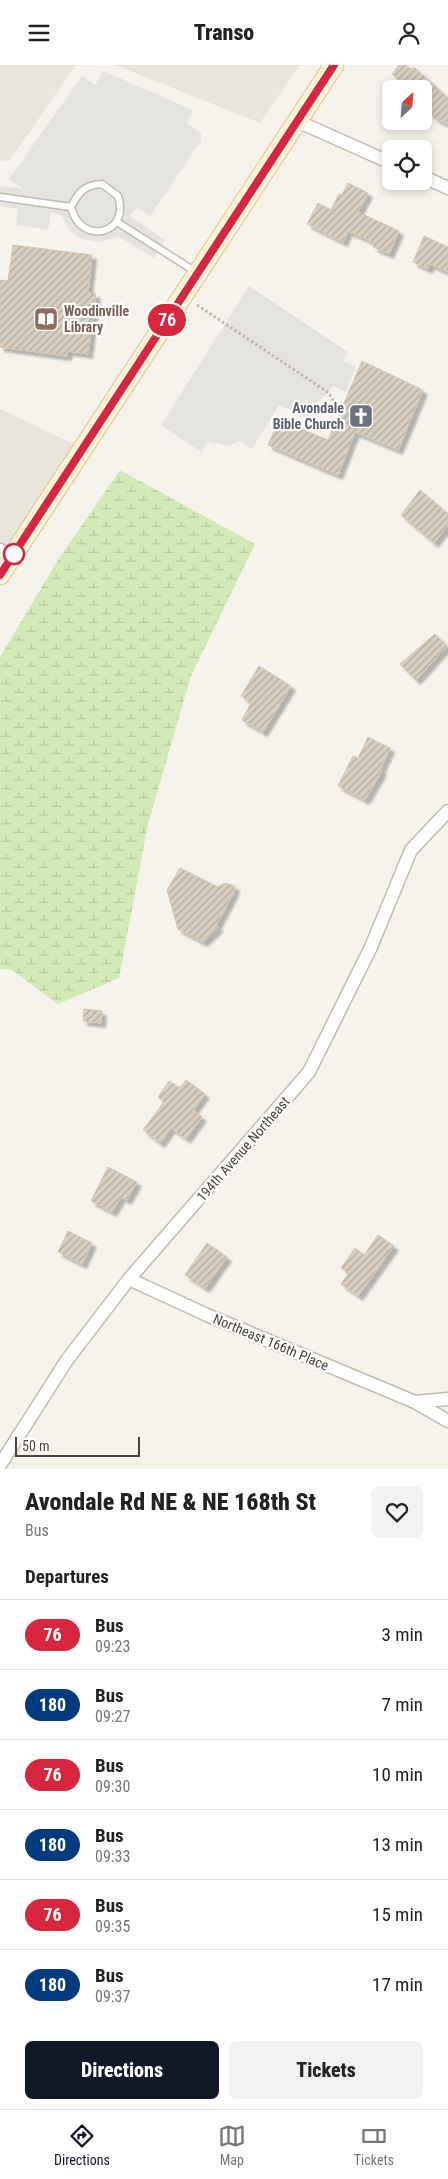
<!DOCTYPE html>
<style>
:root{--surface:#fff;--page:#f2f2f2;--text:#222;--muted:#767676;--line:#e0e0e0;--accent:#111827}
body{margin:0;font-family:"Roboto Condensed",sans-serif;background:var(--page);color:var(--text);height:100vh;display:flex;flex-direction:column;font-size:19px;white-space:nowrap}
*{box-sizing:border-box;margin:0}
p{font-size:16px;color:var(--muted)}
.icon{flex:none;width:28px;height:28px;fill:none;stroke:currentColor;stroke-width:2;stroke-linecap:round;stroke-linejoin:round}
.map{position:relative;height:1404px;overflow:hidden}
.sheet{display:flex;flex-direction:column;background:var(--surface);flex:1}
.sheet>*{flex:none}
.badge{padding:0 10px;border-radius:16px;font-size:18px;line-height:32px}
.needle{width:32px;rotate:26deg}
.fabs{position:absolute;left:382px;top:15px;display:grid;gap:10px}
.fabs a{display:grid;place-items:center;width:50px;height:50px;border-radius:8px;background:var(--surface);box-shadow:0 2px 8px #0003;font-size:25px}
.scale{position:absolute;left:15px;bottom:12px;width:125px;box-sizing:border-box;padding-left:5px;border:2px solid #4b4439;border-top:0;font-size:14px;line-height:18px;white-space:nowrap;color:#4b4439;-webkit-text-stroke:4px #fff;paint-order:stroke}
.map>.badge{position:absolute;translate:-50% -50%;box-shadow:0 0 0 2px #fff}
h2{padding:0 25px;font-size:19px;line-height:45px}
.round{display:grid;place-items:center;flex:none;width:52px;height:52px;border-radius:8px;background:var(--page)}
.headline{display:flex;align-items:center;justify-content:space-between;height:85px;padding:0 25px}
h1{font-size:24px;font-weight:800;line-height:38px}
.cta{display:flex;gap:10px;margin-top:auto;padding:10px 25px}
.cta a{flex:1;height:58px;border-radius:8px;background:var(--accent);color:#fff;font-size:20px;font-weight:800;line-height:58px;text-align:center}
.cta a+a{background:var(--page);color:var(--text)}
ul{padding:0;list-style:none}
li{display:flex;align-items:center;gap:15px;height:70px;padding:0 25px;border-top:1px solid var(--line)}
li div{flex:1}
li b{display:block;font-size:19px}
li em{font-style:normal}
li .badge{min-width:55px;font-weight:700;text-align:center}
header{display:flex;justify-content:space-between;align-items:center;height:65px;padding:0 25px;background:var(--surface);font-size:22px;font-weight:800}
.dock{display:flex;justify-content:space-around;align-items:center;height:70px;border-top:1px solid var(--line);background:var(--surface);font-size:14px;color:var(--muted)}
.dock a{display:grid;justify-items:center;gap:2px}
.dock .on{color:var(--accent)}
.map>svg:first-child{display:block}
</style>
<header><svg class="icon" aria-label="menu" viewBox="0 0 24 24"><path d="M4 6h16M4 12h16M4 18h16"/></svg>Transo<svg class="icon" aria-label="person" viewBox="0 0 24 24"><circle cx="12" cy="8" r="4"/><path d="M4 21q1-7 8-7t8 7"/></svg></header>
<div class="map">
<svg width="448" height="1404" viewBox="0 0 448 1404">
<defs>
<pattern id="wetland-marsh" width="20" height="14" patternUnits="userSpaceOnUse" patternTransform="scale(1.25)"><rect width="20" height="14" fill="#d2eab5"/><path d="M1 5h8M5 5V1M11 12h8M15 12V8" fill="none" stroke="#b6ca9c"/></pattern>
<pattern id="building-hatch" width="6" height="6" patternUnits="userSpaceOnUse" patternTransform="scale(1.25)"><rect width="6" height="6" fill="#d8cfc1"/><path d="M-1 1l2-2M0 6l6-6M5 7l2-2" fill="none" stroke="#b1aa9e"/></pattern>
<filter id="shadow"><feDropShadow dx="4.5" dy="4.5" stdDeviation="1" flood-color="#0004"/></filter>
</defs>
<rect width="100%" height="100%" fill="#f6f3ec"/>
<g fill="#eae5da">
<polygon points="0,0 76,0 10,95 0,96"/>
<polygon points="115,0 300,0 260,58"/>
<polygon points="0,344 84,384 0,510"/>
</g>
<polygon fill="url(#wetland-marsh)" points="120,405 255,479 191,611 148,759 119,913 58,939 12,905 0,904 0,592 58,495"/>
<g fill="#e5e3e0">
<polygon points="103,6 193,45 187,58 201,68 201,76 150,151 137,142 130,151 165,175 154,193 118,171 101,177 82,174 70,166 61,150 56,148 51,148 48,165 16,160 18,144 0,141 0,121 23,124 9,114 82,11 95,20"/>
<polygon points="249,221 348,287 343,296 356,302 346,327 333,321 323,333 317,337 310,354 279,340 252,384 239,376 228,381 208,377 201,387 161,360"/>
</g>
<g fill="url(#building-hatch)" stroke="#d3c7b4" filter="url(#shadow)">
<polygon points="399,0 406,0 411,4 414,2 448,33 448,59 436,54 424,43 424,24 397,24 402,18 392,9"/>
<polygon points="348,118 368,128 358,147 399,166 389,189 373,182 375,178 348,166 343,177 307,159 318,138 331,145 339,129 342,130"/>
<polygon points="424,171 448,182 448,207 430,199 428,204 413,197"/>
<polygon points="13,180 92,190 88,228 96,229 88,289 68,286 67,291 0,282 0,215 8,216"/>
<polygon points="362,296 423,325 398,385 355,367 338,410 268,380 279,355 328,375"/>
<polygon points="420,425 448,449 448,460 434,478 401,450"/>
<polygon points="435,569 447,581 416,615 400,599"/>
<polygon points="259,601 291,621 263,667 242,655 251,638 241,631"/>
<polygon points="368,672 390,683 380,705 382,706 365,735 338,721 353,691 358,693"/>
<polygon points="180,803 218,822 225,818 235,821 233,829 216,861 219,862 203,877 178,864 167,825"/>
<polygon points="84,944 102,946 101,958 83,956"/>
<polygon points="186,1015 205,1029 193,1045 202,1052 186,1074 171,1063 160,1078 143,1065 164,1037 158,1032 169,1016 180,1023"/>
<polygon points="108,1102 137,1117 127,1135 121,1132 112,1147 91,1136"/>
<polygon points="68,1166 92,1178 82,1199 58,1187"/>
<polygon points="378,1170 394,1181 358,1231 341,1219 349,1208 341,1203 355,1183 364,1190"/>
<polygon points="207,1178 227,1192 205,1223 185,1210"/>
</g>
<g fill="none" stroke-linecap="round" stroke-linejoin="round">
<defs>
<g id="lane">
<path d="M102 119 118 131C131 170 80 181 71 142 79 126 85 120 102 119Z"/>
<polyline points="0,132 71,142"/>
<polyline points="117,157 196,207"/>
</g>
<g id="street">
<polyline points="297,56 391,98"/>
<polyline points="424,112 448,123"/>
<polyline points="0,485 12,492"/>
<polyline points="129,1214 207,1250 415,1337 448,1356"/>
<polyline points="415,1337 448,1334"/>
<polyline points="0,1400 67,1295 129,1214 309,1007 371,882 411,785 448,746"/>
</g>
<polyline id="secondary" points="0,510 334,0"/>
</defs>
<use href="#lane" stroke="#c2bbae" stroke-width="9"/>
<use href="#street" stroke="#c2bbae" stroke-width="15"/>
<use href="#secondary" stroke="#d6c79b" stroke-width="21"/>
<polyline stroke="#c4b79f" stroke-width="3" stroke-dasharray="2.5 2.5" stroke-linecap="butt" points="197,240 329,328 340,349"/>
<use href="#lane" stroke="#fff" stroke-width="6"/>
<use href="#street" stroke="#fff" stroke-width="12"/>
<use href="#secondary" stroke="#fff3cd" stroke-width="19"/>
</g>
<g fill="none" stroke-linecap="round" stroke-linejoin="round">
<defs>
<polyline id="line" points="0,510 334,0"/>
</defs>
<use href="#line" stroke="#fff" stroke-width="11"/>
<use href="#line" stroke="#d7263d" stroke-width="8"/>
</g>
<defs>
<symbol id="library-square" viewBox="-11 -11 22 22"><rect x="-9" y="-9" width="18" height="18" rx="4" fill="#8d6e63" stroke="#fff"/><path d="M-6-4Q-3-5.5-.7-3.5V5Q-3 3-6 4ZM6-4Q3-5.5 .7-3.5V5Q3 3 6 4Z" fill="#fff"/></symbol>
<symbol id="church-square" viewBox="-11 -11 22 22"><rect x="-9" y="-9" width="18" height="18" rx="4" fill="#6b7280" stroke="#fff"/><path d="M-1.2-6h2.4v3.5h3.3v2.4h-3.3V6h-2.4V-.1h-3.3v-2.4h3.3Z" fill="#fff"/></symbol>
</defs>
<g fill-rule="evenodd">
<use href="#library-square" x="32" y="240" width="28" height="28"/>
<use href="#church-square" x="347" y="337" width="28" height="28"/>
</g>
<circle fill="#fff" stroke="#d7263d" stroke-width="2.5" cx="14" cy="489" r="10"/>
<g text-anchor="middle" stroke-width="4.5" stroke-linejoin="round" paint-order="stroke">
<g font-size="14" font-weight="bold" fill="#785e54" stroke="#fff" text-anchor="start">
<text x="64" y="251">Woodinville<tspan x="64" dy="16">Library</tspan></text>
</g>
<g font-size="14" font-weight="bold" fill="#5b616d" stroke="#fff" text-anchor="end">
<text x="344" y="348">Avondale<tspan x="344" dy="16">Bible Church</tspan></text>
</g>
<g font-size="14" fill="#4b4439" stroke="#fff">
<text transform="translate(243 1084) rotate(-49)" y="5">194th Avenue Northeast</text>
<text transform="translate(271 1277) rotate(23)" y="5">Northeast 166th Place</text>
</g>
</g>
</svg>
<div class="fabs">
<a><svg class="needle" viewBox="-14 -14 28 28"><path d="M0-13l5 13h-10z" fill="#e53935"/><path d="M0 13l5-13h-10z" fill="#767676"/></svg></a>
<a><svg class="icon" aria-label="locate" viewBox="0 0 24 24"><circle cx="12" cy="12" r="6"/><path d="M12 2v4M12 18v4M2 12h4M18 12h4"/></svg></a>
</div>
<div class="scale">50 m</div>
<b class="badge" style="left:167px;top:255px;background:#d7263d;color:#fff">76</b>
</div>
<section class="sheet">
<div class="headline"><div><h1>Avondale Rd NE &amp; NE 168th St</h1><p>Bus</p></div><a class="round"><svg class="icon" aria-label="heart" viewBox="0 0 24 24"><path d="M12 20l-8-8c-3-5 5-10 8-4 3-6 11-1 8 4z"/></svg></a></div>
<h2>Departures</h2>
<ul>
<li><span class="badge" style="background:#d7263d;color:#fff">76</span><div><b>Bus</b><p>09:23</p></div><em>3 min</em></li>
<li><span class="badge" style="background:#003b80;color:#fff">180</span><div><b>Bus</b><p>09:27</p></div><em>7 min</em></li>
<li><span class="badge" style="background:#d7263d;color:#fff">76</span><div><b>Bus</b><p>09:30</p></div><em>10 min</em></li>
<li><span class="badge" style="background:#003b80;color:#fff">180</span><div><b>Bus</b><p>09:33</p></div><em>13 min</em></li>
<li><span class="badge" style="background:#d7263d;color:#fff">76</span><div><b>Bus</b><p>09:35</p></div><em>15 min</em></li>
<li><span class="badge" style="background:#003b80;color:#fff">180</span><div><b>Bus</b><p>09:37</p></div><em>17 min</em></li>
</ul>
<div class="cta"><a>Directions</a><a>Tickets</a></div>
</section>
<nav class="dock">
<a class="on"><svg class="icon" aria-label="directions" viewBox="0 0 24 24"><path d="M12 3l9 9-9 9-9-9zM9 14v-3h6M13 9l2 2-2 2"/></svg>Directions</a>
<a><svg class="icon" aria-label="map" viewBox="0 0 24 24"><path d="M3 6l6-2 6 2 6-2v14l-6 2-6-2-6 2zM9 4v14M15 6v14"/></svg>Map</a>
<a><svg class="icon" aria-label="tickets" viewBox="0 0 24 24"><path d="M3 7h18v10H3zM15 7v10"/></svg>Tickets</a>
</nav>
